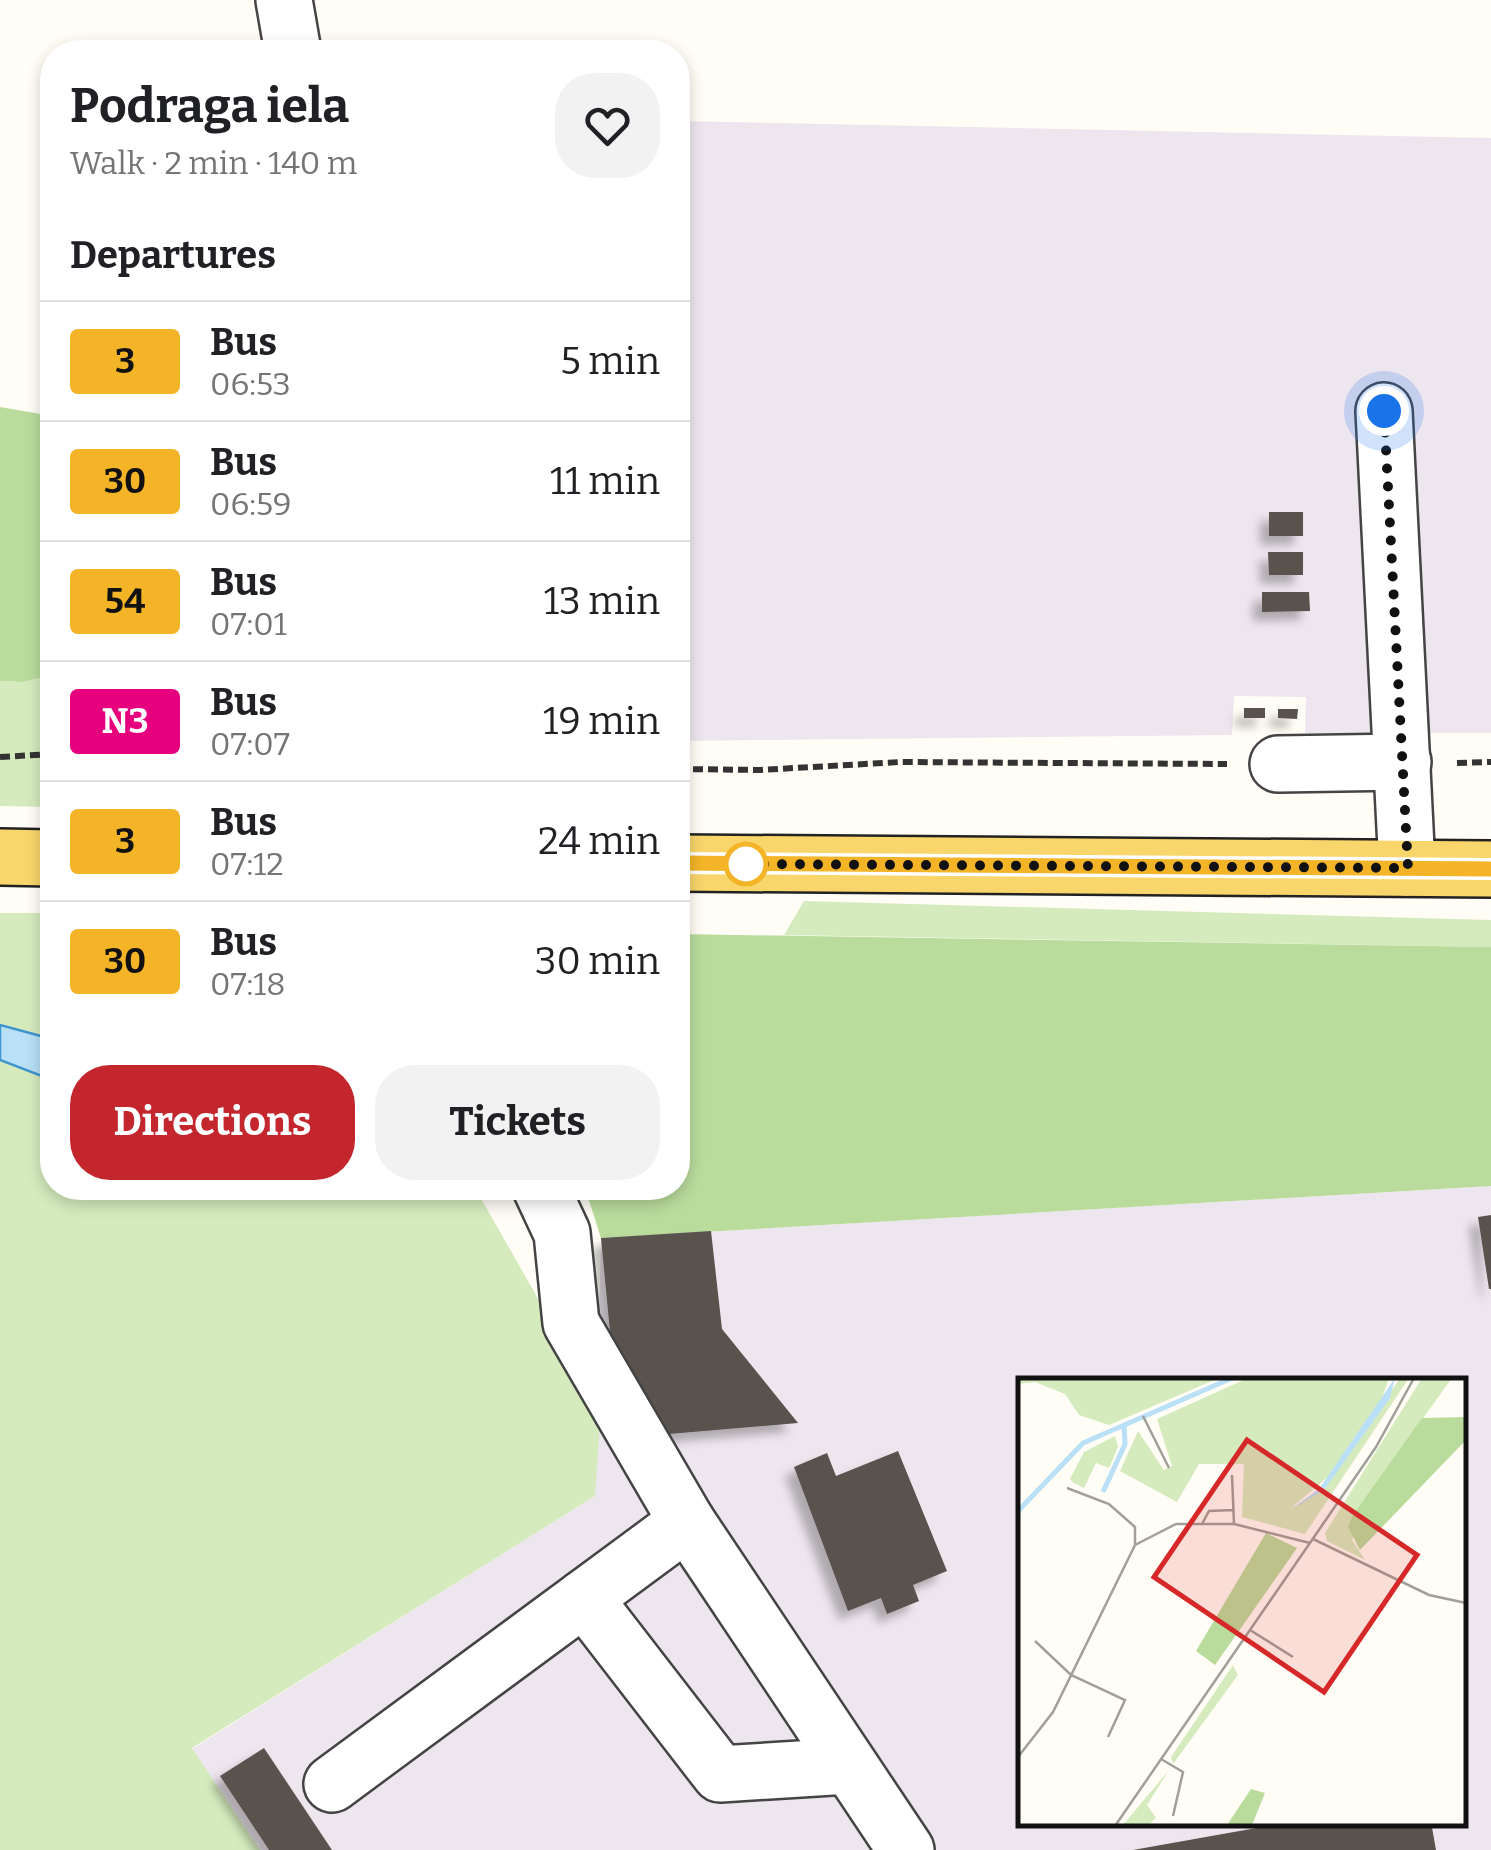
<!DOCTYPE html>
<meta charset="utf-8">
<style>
:root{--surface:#fff;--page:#f2f2f2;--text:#202124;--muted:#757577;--line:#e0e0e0;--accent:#c4262e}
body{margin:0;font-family:Bitter,serif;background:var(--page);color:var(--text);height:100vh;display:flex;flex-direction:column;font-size:38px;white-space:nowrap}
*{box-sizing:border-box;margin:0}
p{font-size:32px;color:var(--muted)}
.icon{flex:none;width:55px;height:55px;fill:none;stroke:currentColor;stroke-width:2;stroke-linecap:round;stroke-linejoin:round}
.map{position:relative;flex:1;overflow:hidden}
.details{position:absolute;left:40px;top:40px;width:650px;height:1160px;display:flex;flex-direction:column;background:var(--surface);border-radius:40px;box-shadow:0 5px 15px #0003}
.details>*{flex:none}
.badge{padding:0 20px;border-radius:8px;font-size:35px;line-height:65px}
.you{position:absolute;width:50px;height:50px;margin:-25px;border:8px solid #fff;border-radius:50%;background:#1a73e8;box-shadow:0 0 0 15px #1a73e833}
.map>.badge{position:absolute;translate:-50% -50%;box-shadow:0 0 0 5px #fff}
h2{padding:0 30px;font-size:38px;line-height:90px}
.round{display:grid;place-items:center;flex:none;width:105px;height:105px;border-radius:40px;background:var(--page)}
.headline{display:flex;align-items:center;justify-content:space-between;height:170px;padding:0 30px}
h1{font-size:48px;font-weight:700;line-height:75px}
.button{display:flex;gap:20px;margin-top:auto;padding:20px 30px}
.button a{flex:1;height:115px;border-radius:40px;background:var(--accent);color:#fff;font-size:40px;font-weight:700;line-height:115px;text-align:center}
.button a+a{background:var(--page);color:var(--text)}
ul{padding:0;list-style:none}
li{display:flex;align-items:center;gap:30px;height:120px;padding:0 30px;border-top:2px solid var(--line)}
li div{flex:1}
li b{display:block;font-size:38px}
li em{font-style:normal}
li .badge{min-width:110px;font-weight:700;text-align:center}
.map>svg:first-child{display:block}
</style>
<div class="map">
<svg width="1491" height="1850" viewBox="0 0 1491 1850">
<defs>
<filter id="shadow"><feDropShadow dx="-9" dy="9" stdDeviation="5" flood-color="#0004"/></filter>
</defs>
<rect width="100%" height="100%" fill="#fffdf5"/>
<g fill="#eee6ef" fill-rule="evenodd">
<polygon points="678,121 1491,138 1491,733 1305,733 1306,697 1234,696 1232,735 678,741"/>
<path d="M1491 1186V1850H260L192 1749 595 1496 601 1238ZM1021 1380H1464V1822H1021Z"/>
</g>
<g fill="#d5ebbd">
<polygon points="52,675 52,807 0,806 0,681 23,682"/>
<polygon points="804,901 1491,920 1491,947 784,935"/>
<polygon points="0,913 52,913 52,1039 0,1025"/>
<polygon points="0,1060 52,1080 52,1188 475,1188 544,1309 600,1422 595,1496 192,1748 260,1850 0,1850"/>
</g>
<g fill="#b9dc9c">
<polygon points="0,407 52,416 52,675 23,682 0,681"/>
<polygon points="678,934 1491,947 1491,1186 601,1238 585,1188 678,1188"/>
</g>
<polygon fill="#b9e0f7" stroke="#3f96cf" stroke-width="2.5" points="0,1025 52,1039 52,1080 0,1060"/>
<g fill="#5a524d" filter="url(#shadow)">
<rect x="1269" y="512" width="34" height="24"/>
<polygon points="1268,552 1303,552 1303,575 1269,575"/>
<polygon points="1262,592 1309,592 1310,611 1262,612"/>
<rect x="1244" y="708" width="21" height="10"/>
<polygon points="1278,709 1298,709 1297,719 1278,718"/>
<polygon points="1491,1215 1491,1289 1489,1289 1478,1217"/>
<polygon points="711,1231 722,1329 798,1423 669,1434 612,1353 601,1238"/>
<polygon points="898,1451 947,1571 913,1585 919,1601 887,1614 881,1598 848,1611 794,1467 827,1453 836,1476"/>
<polygon points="264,1748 332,1850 269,1850 220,1776"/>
<polygon points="1290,1822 1431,1822 1436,1850 1133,1850"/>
</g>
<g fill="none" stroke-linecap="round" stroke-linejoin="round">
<defs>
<g id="minor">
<polyline points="284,0 293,52"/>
<polyline points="1384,411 1407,868"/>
<polyline points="1278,764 1403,762"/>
<polyline points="687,1522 906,1850"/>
<polyline points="584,1598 720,1774 848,1766"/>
<polyline points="332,1784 687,1522 571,1323 562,1233 541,1188"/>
</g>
<g id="major">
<polyline points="0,857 52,858"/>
<polyline points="678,863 1491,869"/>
</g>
</defs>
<use href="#minor" stroke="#444" stroke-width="60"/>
<use href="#major" stroke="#222" stroke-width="60"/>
<g stroke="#333" stroke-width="6" stroke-dasharray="10 5" stroke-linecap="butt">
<polyline points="0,757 52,754"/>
<polyline points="1457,763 1491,762"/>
<polyline points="678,769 760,770 900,762 1227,764"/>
</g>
<use href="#minor" stroke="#fff" stroke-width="55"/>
<use href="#major" stroke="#f9d66b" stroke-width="55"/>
</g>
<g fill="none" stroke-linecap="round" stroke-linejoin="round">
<defs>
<polyline id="line" points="678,863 1491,869"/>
</defs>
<use href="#line" stroke="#fff" stroke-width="22"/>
<use href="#line" stroke="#f4b427" stroke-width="15"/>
<polyline stroke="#111" stroke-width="10" stroke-dasharray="0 18" points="746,864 1408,868 1384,411"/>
</g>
<circle fill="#fff" stroke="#f4b427" stroke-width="5" cx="746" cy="864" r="20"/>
<g transform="translate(1018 1378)">
<rect width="448" height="448" fill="#fffdf5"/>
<path d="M0 0H201L91 47 61 37 47 16 17 4 0 6ZM230 0H371L360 31 313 96 272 131 306 112 382 0H391L287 156 224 139 226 86H181L159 124 102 93 120 53 146 92 154 88 139 41ZM404 0H434L365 96 334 162 347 182 309 163 307 155ZM97 58 100 69 91 90 78 85 66 110 56 105 52 101 66 74ZM215 287 220 297 155 386 153 379ZM151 392 129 427 138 440 130 447H105Z" fill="#d5ebbd"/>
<path d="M447 39V63L342 172 330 149 335 137 404 40ZM248 155 279 170 197 287 178 273ZM233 411 247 415 234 447H209Z" fill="#b9dc9c"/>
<path d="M377 0 372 20 306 112 272 132 301 111Z" fill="#b9e0f7"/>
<path fill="none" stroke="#b9e0f7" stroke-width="5" d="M85 114 107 66 106 46M0 133 65 65 214 0"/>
<path fill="none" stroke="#a09f9a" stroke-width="2.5" d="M125 38 151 90M214 97 216 146 292 165M184 146 191 133 216 132M295 161 411 217 448 225M117 167 158 146H216M232 252 275 279M17 263 53 297 107 322 90 359M0 379 35 334 117 167V149L91 126 49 110M143 381 165 394 155 438M97 448 358 69 396 0"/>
<path fill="#d62828" fill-opacity="0.15" stroke="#d62828" stroke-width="5" d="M229 62 399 177 306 314 136 199Z"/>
<rect width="448" height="448" fill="none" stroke="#111" stroke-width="5"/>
</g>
</svg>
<div class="you" style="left:1384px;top:411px"></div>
<section class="details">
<div class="headline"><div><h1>Podraga iela</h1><p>Walk · 2 min · 140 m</p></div><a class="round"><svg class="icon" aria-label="heart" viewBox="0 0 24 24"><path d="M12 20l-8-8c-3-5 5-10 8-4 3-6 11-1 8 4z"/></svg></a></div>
<h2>Departures</h2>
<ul>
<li><span class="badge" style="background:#f4b427;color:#111">3</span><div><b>Bus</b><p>06:53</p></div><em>5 min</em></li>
<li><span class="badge" style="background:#f4b427;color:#111">30</span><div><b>Bus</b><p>06:59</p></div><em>11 min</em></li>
<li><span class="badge" style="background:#f4b427;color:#111">54</span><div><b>Bus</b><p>07:01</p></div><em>13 min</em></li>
<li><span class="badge" style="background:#e6007e;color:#fff">N3</span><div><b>Bus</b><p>07:07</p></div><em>19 min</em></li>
<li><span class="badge" style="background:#f4b427;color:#111">3</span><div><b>Bus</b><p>07:12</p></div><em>24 min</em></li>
<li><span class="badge" style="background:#f4b427;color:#111">30</span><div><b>Bus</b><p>07:18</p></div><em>30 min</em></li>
</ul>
<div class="button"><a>Directions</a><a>Tickets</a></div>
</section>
</div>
